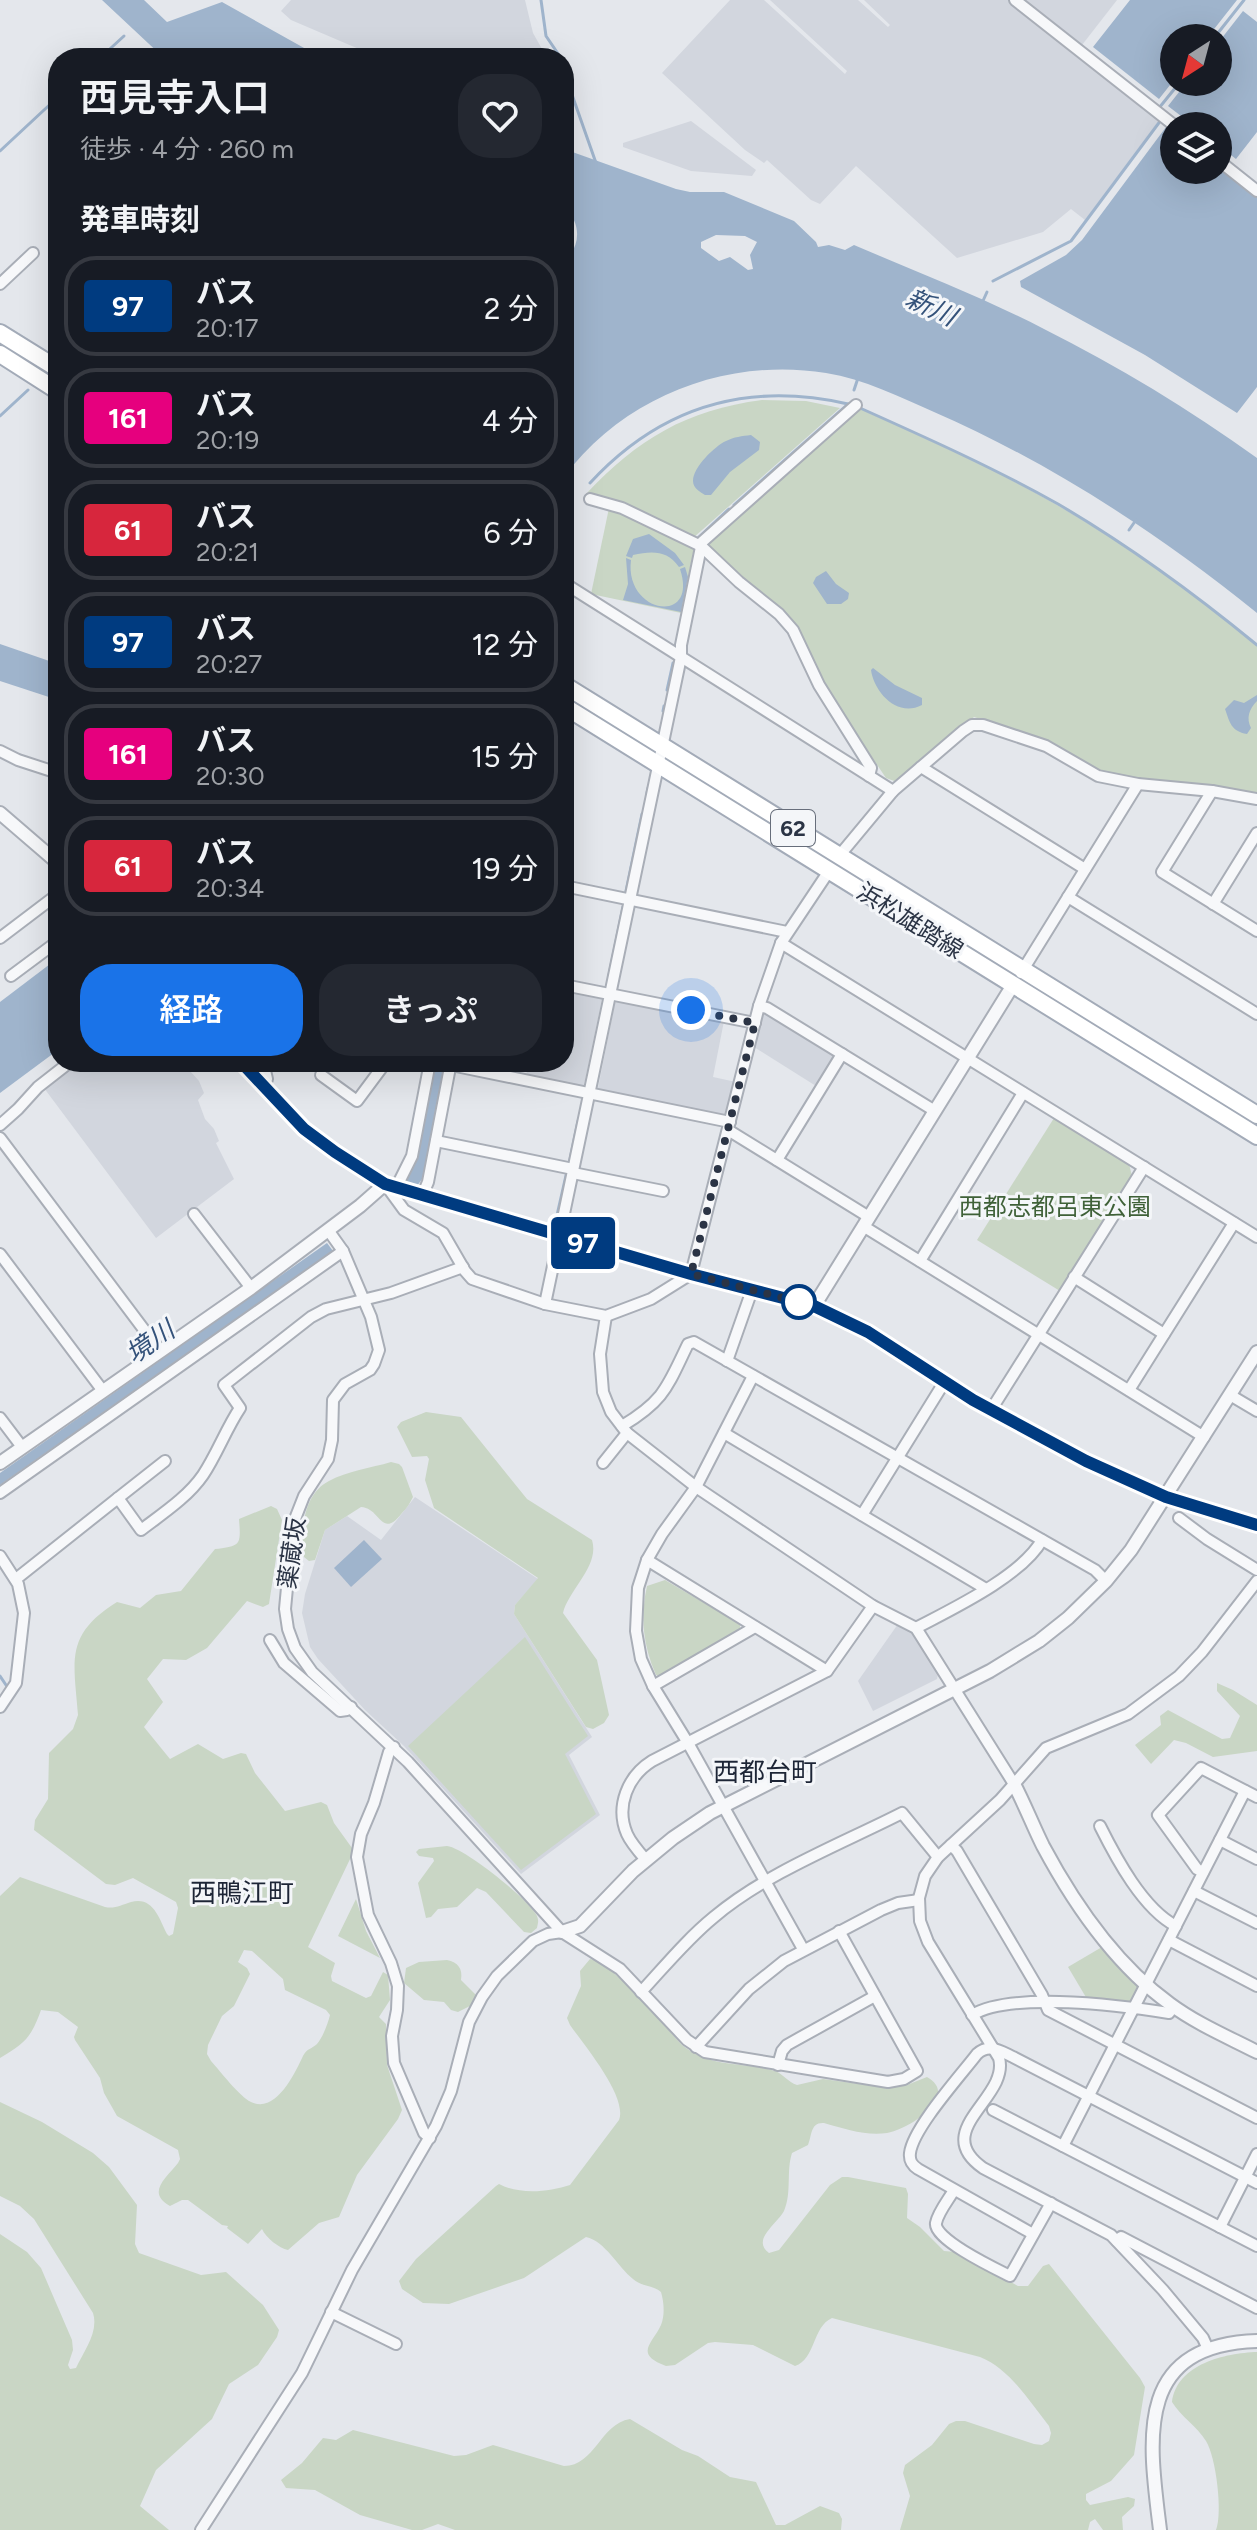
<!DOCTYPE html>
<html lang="ja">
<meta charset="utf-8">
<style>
:root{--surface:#171b24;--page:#242831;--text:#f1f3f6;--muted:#9ea1a6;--line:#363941;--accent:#1a73e8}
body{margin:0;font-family:Figtree,"Noto Sans JP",sans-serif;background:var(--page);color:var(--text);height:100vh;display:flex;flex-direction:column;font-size:30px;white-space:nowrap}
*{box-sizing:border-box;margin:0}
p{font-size:26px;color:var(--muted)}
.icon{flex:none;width:44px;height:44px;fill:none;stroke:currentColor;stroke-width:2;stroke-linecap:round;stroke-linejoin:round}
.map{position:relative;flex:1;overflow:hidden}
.sheet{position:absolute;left:48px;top:48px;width:526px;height:1024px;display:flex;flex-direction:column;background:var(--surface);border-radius:32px;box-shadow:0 8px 32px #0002}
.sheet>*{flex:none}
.badge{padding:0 16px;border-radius:6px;font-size:28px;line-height:52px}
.needle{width:52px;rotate:216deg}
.controls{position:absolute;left:1160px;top:24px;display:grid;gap:16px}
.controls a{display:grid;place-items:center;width:72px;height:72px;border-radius:50%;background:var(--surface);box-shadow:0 8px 32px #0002;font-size:40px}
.you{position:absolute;width:40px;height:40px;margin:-20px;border:6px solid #fff;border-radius:50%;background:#1a73e8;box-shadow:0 0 0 12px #1a73e833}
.map>.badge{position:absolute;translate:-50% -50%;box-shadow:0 0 0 4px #fff}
h2{padding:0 32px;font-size:30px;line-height:72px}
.round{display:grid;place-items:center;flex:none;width:84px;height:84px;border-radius:32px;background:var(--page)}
.summary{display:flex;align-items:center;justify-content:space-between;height:136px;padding:0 32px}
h1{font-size:38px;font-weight:600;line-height:60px}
.cta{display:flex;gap:16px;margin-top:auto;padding:16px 32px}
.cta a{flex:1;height:92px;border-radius:32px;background:var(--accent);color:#fff;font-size:32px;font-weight:600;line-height:92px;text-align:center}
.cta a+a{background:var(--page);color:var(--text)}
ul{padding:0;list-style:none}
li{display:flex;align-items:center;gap:24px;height:100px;margin:0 16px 12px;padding:0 16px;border:4px solid var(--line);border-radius:32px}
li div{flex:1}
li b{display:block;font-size:30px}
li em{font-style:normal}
li .badge{min-width:88px;font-weight:700;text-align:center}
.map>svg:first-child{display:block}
</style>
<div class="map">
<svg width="1257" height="2530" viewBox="0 0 1257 2530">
<rect width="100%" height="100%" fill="#e4e7ec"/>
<g fill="#d2d6de">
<polygon points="291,0 525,0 533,33 547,58 380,58 291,20 281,11"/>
<polygon points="730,0 764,0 845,74 847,71 770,0 858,0 888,27 890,25 864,0 1009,0 1160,119 1085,220 1071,209 1043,232 957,258 856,166 820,204 811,200 767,160 764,163 745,150 662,73"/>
<polygon points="1025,0 1117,0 1082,45"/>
<polygon points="691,121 756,170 752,176 691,171 623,147 623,143"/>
<polygon points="564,989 600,996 602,999 584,1085 582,1087 526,1076 529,1062 564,1062"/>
<polygon points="620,1000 724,1021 713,1077 736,1082 727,1117 600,1091 598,1088 615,1003"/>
<polygon points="766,1013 832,1054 834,1059 816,1086 754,1047 762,1015"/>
<polygon points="78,1062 189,1062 193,1067 190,1071 199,1081 204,1093 198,1100 205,1119 214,1129 219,1141 216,1143 234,1179 156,1238 44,1088"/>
<polygon points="415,1497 538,1579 515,1605 514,1614 592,1737 569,1755 600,1815 521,1874 404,1746 365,1710 318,1659 310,1647 302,1613 305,1594 325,1530 347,1516 381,1540"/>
<polygon points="898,1624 913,1632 938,1674 937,1679 873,1711 858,1681"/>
</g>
<g fill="#c9d6c5" fill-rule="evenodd">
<path d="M762 400 806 401 840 408 693 538 607 499 586 494C638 439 686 410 762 400Z"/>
<path d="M858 408C925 438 993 468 1057 505 1127 545 1195 594 1257 646V794L1213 786 1138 779 1100 771 1048 741 974 717 897 782 886 778 834 701 802 637 790 618 705 544Z"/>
<polygon points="609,508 694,548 681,613 591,594"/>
<polygon points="1054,1118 1129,1164 1132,1176 1060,1291 977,1240"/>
<path d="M426 1412 461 1417 527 1499 592 1540C600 1566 569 1589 563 1613L597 1660 609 1715 604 1723 593 1729 586 1727 514 1614 515 1605 538 1578 434 1508 425 1480 429 1459 427 1456 412 1457 397 1427 401 1422Z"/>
<path d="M391 1462 399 1464 402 1467 413 1497C410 1503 407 1508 402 1513 381 1540 381 1508 361 1507L325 1530 315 1560 309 1561 304 1557C300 1532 303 1494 329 1481 347 1471 371 1468 391 1462Z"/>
<path d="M271 1506 277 1509 282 1520 269 1604 263 1607 247 1601 207 1648 186 1660 163 1659 147 1679 163 1702 144 1727 170 1759 198 1744 223 1759 241 1753 246 1754 255 1773 285 1811 321 1802 327 1805 334 1823 352 1848 351 1857 308 1947 335 1963 331 1976 332 1981 366 1998 371 1996 383 1972 388 1975 390 2000 379 2017 386 2024 387 2065 402 2110 398 2119 357 2175 339 2217 319 2223 288 2250C279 2248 266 2238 262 2229L248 2244 227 2228 228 2226 222 2225 188 2200H182L170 2206C146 2193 166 2178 178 2163L180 2159 178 2150 117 2116 104 2093 100 2078 75 2040 74 2037 78 2027 58 2012 41 2010C31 2038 25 2043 0 2058V1896L20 1877 105 1907C115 1909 121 1905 131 1902 153 1896 159 1918 167 1934L169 1936 173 1934 178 1908 176 1902 133 1878 115 1885 106 1884 34 1830 35 1820 48 1799 49 1753 73 1729 78 1715C74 1661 64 1635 117 1602L140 1608 156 1595 181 1591 215 1549C241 1546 241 1545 239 1519ZM244 1950 252 1951 283 1979 285 1990 326 2010 330 2015C328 2023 323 2037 317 2044 312 2049 307 2048 303 2056 295 2073 276 2114 251 2102 239 2096 221 2072 211 2061L207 2054 208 2045 222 2016 234 2006 250 1974 247 1968 238 1962Z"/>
<path d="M665 1580 740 1624V1630L659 1676 656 1675C643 1646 640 1616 647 1586Z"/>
<polygon points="525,1637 588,1736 565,1754 596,1814 521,1870 408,1746"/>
<polygon points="1217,1683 1233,1690 1257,1705 1257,1751 1213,1757 1186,1743 1174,1740 1151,1764 1135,1745 1161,1725 1160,1716 1168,1710 1222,1739 1230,1738 1240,1716 1217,1691"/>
<path d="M447 1846C465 1848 528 1899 537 1916 539 1922 538 1922 537 1928L531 1933 524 1932 486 1892 477 1888 457 1907 438 1909 431 1917 426 1918 418 1883 434 1861 433 1858 419 1856 416 1852 419 1849Z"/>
<polygon points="356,1899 366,1931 380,1958 338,1936"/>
<polygon points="1102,1947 1140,1987 1132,2003 1087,1999 1068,1967"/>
<path d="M590 1959C614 1963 663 2025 682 2045 712 2069 741 2061 775 2071 783 2074 788 2082 797 2085L823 2079 888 2088 907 2085 927 2077C961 2096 908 2130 887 2133 866 2136 845 2129 824 2123 810 2122 812 2136 808 2145L792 2153C786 2171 792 2193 784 2211 777 2224 751 2240 769 2253L779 2250 830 2185 842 2177H848L906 2188 908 2194 907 2218 920 2227 944 2251 956 2252 1018 2286H1028L1043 2266 1049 2264 1140 2378 1145 2387 1134 2455 1111 2481 1086 2494V2500L1090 2505 1128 2497 1135 2499 1134 2506 1122 2517 1123 2530H1103L1095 2519 1090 2522 1088 2530H900L910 2496 903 2473 905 2465 932 2445 949 2424 956 2421H965L1034 2444 1042 2445 1049 2441 1051 2433 1049 2426C1029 2401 1010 2369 980 2357L832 2318C812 2327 816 2359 795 2366L753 2345 715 2342 708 2343 675 2365 666 2366C633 2354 653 2343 661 2325 665 2315 664 2302 661 2292 653 2285 642 2287 633 2279 618 2267 605 2241 586 2237L524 2278 449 2304 423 2303 402 2289 399 2281 416 2259 496 2186 499 2184C519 2195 549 2192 570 2185L619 2120C628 2097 584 2045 570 2025L567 2018 581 1986 580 1971Z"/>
<path d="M447 1960C458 1962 463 1969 461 1980L477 1996 472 2005 458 2012 451 2010 444 2002 424 2000 404 1983 406 1968 419 1962Z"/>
<path d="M0 2102 42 2122 93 2153 109 2167 137 2205 135 2244 139 2253 201 2275 226 2272 263 2305 279 2330 277 2337 258 2365 229 2384 212 2419 156 2470 140 2506 169 2530H0V2234L27 2252 41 2268 72 2340 73 2350 68 2365 70 2369 76 2368C84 2351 99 2332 93 2313L34 2219 20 2206 0 2196Z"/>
<path d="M1257 2352V2530H1216C1223 2513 1216 2457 1206 2441 1197 2426 1181 2417 1172 2402 1177 2364 1225 2353 1257 2352Z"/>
<path d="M630 2419 682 2450 698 2456 730 2477 756 2482 776 2525H785L820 2506 839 2513 842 2519 841 2530H455L438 2524 422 2530H412L360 2515 315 2490 286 2488 281 2480 302 2463 323 2438 336 2440 353 2430 454 2456 466 2455 493 2445 564 2466C595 2466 600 2424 630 2419Z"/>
</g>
<g fill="#9fb4cc" fill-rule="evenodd">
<polygon points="102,0 144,0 167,22 222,2 322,58 164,58"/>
<polygon points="1130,0 1237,0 1207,38 1174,38 1174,80 1159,99 1093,47"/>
<polygon points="1243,11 1257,22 1257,132 1236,159 1218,145 1218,126 1194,126 1168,106 1187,82 1218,82 1218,43"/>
<polygon points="1166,127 1174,131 1174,170 1218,170 1218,165 1257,196 1257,387 1237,413 1145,355 1021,287 1020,281 1066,255 1082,240"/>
<path d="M564 149 676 189 690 192H724L794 221 816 242 818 247 829 245 845 250 854 245C917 272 982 297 1044 329 1118 366 1189 409 1257 458V613C1158 533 1051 463 934 412 900 397 864 379 826 373 728 357 624 396 564 477V264C581 244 582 225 564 206ZM716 235 745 236 757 242 750 255 753 269 748 270 730 257 719 261 701 248V242Z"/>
<path d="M751 435 760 442 759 450 730 472 711 495H705C700 492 693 488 693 481 693 467 715 446 726 441 734 437 742 436 751 435Z"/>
<path d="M649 534 675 553 684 565 679 567C667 550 652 551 633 555L632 558 626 556 633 539Z"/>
<path d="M626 558 631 560C624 614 699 626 680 569L685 567 688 577 681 612 623 600 628 584Z"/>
<polygon points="826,571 836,584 849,593 848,599 841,604 827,604 813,583 816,577"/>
<polygon points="0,644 58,664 58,700 0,681"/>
<path d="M873 668 895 685 922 698V705C897 718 874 692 871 670Z"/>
<path d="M1257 695V701C1249 709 1246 718 1251 728L1247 734C1231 731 1230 723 1225 709L1234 700 1244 703Z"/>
<polygon points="58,958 58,1050 0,1093 0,1002"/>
<polygon points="434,1062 448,1062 425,1175 417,1186 403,1182 412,1170"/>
<polygon points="327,1243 333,1251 0,1485 0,1473"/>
<polygon points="364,1540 382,1559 351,1587 334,1568"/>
</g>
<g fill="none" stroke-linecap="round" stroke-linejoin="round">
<g stroke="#9fb4cc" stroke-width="3">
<polyline points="541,0 546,36 561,58"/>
<polyline points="1214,38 1244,0"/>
<polyline points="100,58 124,36"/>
<polyline points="564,62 571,72 570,89 596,163"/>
<polyline points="1159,108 1180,82"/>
<polyline points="0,151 58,97"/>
<polyline points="993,281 1071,241 1161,120"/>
<polyline points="982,303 987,292"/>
<polyline points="854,390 858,378"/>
<path d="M860 408C927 438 994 468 1058 504 1128 545 1195 594 1257 645"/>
<polyline points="0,416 28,390"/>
<path d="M590 483C660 407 747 381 848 404"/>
<polyline points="734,505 848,404"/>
<polyline points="1129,530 1136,520"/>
<polyline points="698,538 729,509"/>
<polyline points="667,690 673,663"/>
<polyline points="663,711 664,706"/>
<polyline points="647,793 648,788"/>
<polyline points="626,891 642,814"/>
<polyline points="609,975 623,907"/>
<polyline points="569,1164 578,1121"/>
<polyline points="555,1224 567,1171"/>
<polyline points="0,1676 8,1688"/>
</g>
<defs>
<g id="minor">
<polyline points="1015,0 1175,126"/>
<polyline points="1218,160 1257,191"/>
<polyline points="0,284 33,253"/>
<polyline points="590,499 622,508 701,546 739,582 779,614 793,630 819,685 871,768 869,776"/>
<polyline points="564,583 893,791"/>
<polyline points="0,751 18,760 58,773"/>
<polyline points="921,767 1085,869"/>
<polyline points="1212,791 1162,872 1257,931"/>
<polyline points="839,856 893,791 963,731 972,725 983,725 1046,746 1098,776 1138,784 1212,791 1257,799"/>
<polyline points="564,886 787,932"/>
<polyline points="1068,897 1257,1014"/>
<polyline points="1213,904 1257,833"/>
<polyline points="0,938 58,894"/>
<polyline points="781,943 1257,1237"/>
<polyline points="1021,973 1138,784"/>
<polyline points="11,976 58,941"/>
<polyline points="564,985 755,1023"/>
<polyline points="759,1006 767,1008 935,1111"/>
<polyline points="451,1065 730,1122"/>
<polyline points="321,1075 357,1101 386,1062"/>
<polyline points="261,1085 267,1079 263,1062"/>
<polyline points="0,1125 18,1109 38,1087 70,1062"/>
<polyline points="728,1130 869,1217"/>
<polyline points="0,1138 160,1351"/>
<polyline points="436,1141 573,1169"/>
<polyline points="777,1160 842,1054"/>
<polyline points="573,1173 663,1191"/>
<polyline points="385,1184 404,1210 443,1233 465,1271 472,1279 545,1304 606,1316 651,1299 691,1274 759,1006 781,943 829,871"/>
<polyline points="396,1188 412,1156 430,1062"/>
<polyline points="422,1196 428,1182 451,1062"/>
<polyline points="194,1214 251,1288"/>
<polyline points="863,1226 1204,1437"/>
<polyline points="328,1230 343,1251 371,1317 379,1350 374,1364 370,1370 345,1384 333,1400 332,1440 328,1459 304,1496 293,1524 285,1609 288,1629 295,1648 312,1672 408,1762 562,1932 620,1969 687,2040 705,2052 888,2082 904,2079 917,2071 839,1931"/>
<polyline points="0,1254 103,1391"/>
<polyline points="920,1261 1023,1093"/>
<polyline points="1074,1277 1164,1334"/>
<polyline points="545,1304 681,657 681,645 702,542 856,405"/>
<polyline points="606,1316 600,1354 603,1392 611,1412 627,1433 696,1487 873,1606 916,1628 1014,1784"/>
<polyline points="727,1361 752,1290"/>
<polyline points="753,1376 696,1487 662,1534 647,1560 638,1588 636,1631 641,1659 653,1686 688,1743 803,1949"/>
<polyline points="1129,1390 1234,1223"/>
<polyline points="1230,1395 1257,1411"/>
<polyline points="991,1410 1144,1167"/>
<polyline points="0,1418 22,1447"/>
<path d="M622 1426C665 1400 667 1387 688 1344L694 1342 1095 1570 1106 1581"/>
<polyline points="724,1433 986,1589"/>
<polyline points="603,1463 627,1433"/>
<polyline points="0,1493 343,1251"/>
<polyline points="118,1498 165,1461"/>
<polyline points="862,1515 945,1381"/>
<polyline points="1179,1518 1207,1539 1257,1570"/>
<polyline points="0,1556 18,1584 24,1613 16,1683 0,1707"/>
<polyline points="647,1560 827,1671"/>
<path d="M16 1579 118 1498 141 1530C162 1514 188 1497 203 1475 217 1454 226 1429 240 1408L224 1385 311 1317 326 1309 391 1293 463 1267"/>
<path d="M916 1628C952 1609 1022 1576 1042 1540"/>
<polyline points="270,1640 284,1663 340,1711 347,1710 351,1707"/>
<polyline points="653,1686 755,1627"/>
<polyline points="394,1747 389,1752 374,1803 361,1834 357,1857 368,1915 391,1963 398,1986 397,2010 392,2036 394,2063 424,2133 430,2138"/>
<path d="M1100 1826C1116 1858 1143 1909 1176 1926"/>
<polyline points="1220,1840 1257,1859"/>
<polyline points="951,1845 957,1851 1042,1995 1048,2010 1257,2118"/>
<path d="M646 1860C639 1852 631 1843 627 1834 615 1806 628 1776 652 1761L827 1671 873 1606"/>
<polyline points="1203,1872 1197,1869 1158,1815 1201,1768 1257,1797"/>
<polyline points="1194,1891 1257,1923"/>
<polyline points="1169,1940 1257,1986"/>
<path d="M641 1992C665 1966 687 1939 714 1917 766 1873 841 1844 902 1813L938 1857"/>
<path d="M972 2015C1012 1991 1123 2006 1169 2013L1173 2007"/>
<polyline points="696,2047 749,1989 784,1961 881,1910 898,1903 919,1900"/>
<polyline points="778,2065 782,2051 787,2045 875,1996"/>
<polyline points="993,2110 1257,2246"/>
<polyline points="1063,2146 1245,1791"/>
<path d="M954 2190C949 2199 938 2212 936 2223 933 2239 996 2269 1010 2276L1051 2203"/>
<polyline points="1220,2227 1257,2154"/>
<path d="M1033 2234 918 2169C912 2165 909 2161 910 2153 913 2128 961 2075 977 2054 989 2043 1000 2051 1013 2057L1257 2183"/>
<polyline points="1117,2241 1121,2237 1257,2308"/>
<polyline points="331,2312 396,2344"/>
<path d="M1208 2349 1203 2338 1163 2290 1111 2235 983 2168C929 2130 1010 2098 999 2058L928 1942 920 1921 919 1898 925 1876 938 1857 1000 1800 1046 1748 1128 1714 1179 1676 1202 1652 1257 1581"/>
<polyline points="201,2530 302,2373 352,2270 436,2126 451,2091 469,2022 482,1997 497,1976 533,1941 548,1934 562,1932"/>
</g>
<g id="tertiary">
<polyline points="0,813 58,863"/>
<polyline points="241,1062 304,1129 335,1152 385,1184 676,1269 814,1306 868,1332 973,1400 1086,1461 1166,1497 1257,1525"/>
<polyline points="814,1306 1013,985"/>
<polyline points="0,1463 251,1288 360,1206 385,1184"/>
<path d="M1014 1784C1025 1805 1033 1826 1043 1846 1074 1904 1116 1965 1170 2004 1197 2024 1228 2037 1257 2052"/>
<polyline points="562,1932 580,1926 633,1871 673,1838 710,1813 990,1671 1039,1641 1068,1618 1106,1581 1131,1550 1257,1352"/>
<path d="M1160 2530C1149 2440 1133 2345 1257 2341"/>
</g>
<g id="primary">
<polyline points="0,333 58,369"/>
<polyline points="0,354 58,391"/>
<polyline points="564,685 1257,1115"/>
<polyline points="564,706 1257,1136"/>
</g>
</defs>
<use href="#minor" stroke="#a9aeb7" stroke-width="14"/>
<use href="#tertiary" stroke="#a9aeb7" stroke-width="16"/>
<use href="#primary" stroke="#a3abb8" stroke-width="20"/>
<use href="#minor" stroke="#f7f8fa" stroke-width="10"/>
<use href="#tertiary" stroke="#f7f8fa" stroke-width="12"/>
<use href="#primary" stroke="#fff" stroke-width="16"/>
</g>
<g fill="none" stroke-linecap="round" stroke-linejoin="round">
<defs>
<polyline id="line" points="241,1062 304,1129 335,1152 385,1184 691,1274 814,1306 868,1332 973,1400 1086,1461 1166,1497 1257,1525"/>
</defs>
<use href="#line" stroke="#fff" stroke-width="18"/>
<use href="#line" stroke="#003b80" stroke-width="12"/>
<polyline stroke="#2b3445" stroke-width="8" stroke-dasharray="0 14.4" points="691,1010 755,1023 691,1274 799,1302"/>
</g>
<circle fill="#fff" stroke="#003b80" stroke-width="4" cx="799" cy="1302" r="16"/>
<g text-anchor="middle" stroke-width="6" stroke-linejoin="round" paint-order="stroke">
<rect fill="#f4f6f9" stroke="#676e7b" stroke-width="2" x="771" y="810" width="44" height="36" rx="6"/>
<g font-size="22" font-weight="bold" fill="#2b3445">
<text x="793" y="836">62</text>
</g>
<g font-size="24" fill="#2b3445" stroke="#f4f6f9">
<text transform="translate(910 921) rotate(32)" y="8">浜松雄踏線</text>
<text transform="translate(292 1553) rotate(-82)" y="8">薬蔵坂</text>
</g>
<g font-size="24" fill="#3f6138" stroke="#f4f6f9">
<text x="1055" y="1215">西都志都呂東公園</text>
</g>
<g font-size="26" font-style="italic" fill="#34527a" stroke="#f4f6f9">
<text transform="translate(931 307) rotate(25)" y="9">新川</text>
<text transform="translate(150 1342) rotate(-35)" y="9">境川</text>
</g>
<g font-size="26" fill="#1d2536" stroke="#f4f6f9">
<text x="765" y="1781">西都台町</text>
<text x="242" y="1902">西鴨江町</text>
</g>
</g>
</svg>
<div class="controls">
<a><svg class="needle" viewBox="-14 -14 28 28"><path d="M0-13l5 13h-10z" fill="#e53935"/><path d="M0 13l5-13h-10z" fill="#9ea1a6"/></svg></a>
<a><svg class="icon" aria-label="layers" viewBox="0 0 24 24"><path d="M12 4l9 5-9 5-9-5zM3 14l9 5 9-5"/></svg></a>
</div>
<div class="you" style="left:691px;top:1010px"></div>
<b class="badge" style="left:583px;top:1243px;background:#003b80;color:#fff">97</b>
<section class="sheet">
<div class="summary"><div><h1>西見寺入口</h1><p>徒歩 · 4 分 · 260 m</p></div><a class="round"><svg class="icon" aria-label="heart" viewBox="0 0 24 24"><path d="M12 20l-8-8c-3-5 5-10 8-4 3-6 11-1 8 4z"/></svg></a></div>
<h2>発車時刻</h2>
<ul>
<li><span class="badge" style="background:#003b80;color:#fff">97</span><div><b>バス</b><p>20:17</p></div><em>2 分</em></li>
<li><span class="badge" style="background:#e6007e;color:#fff">161</span><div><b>バス</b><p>20:19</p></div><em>4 分</em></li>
<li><span class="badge" style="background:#d7263d;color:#fff">61</span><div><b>バス</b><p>20:21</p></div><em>6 分</em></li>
<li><span class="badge" style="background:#003b80;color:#fff">97</span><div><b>バス</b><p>20:27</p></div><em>12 分</em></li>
<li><span class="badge" style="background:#e6007e;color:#fff">161</span><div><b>バス</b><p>20:30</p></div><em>15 分</em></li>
<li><span class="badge" style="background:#d7263d;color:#fff">61</span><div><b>バス</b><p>20:34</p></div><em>19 分</em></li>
</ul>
<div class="cta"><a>経路</a><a>きっぷ</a></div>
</section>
</div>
